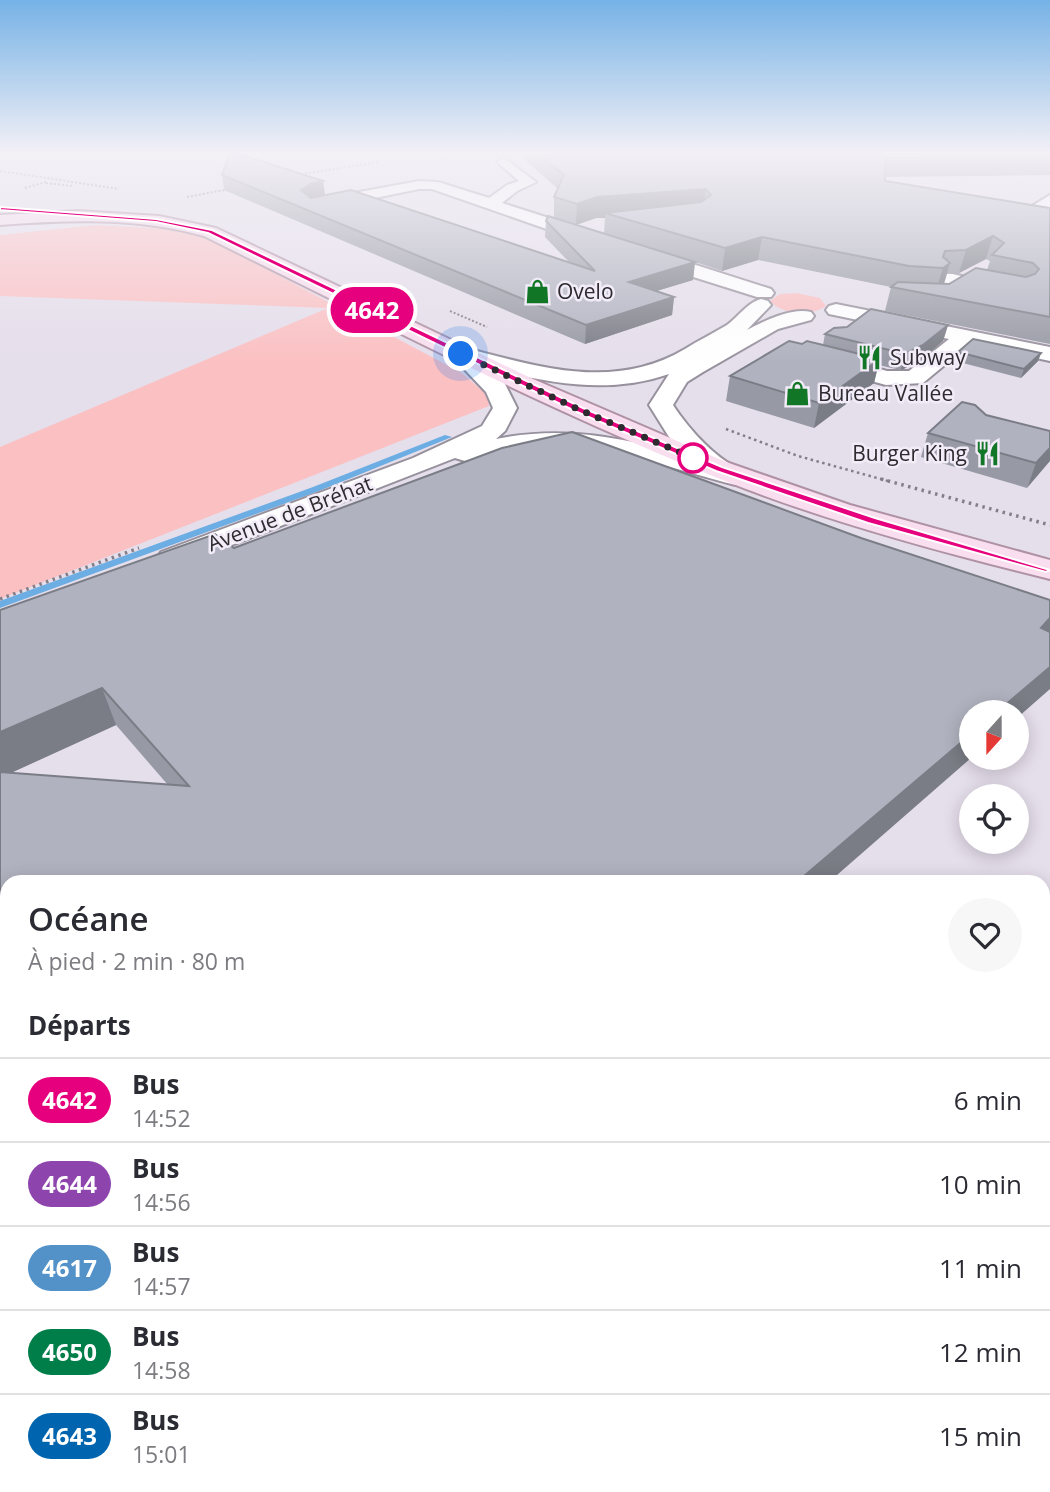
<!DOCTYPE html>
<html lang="fr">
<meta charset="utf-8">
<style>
:root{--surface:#fff;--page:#f7f7f7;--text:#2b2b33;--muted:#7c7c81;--line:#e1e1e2}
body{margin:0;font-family:"Open Sans",sans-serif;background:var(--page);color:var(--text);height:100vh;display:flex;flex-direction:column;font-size:26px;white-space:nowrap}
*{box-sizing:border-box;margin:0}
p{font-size:23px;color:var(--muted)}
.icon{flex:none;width:38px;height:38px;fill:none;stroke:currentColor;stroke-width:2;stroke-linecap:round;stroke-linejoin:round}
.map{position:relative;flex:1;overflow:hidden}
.sheet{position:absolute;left:0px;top:875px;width:1050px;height:618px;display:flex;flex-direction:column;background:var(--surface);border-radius:21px 21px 0 0;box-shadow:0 4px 18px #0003}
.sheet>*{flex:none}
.badge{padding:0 14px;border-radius:23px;font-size:24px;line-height:46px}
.needle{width:46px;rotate:201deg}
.fabs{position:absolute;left:959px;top:700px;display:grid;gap:14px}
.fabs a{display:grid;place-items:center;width:70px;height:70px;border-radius:50%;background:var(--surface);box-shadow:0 4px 18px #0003;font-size:35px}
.you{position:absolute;width:35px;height:35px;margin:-18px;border:5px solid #fff;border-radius:50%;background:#1a73e8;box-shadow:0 0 0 10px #1a73e833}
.map>.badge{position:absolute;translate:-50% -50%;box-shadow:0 0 0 4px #fff}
h2{padding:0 28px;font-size:26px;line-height:63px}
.round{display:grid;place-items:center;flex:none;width:74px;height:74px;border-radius:37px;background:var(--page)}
.headline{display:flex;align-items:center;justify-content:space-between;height:119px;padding:0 28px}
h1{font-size:33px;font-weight:600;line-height:52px}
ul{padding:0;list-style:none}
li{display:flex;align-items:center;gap:21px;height:84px;padding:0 28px;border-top:2px solid var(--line)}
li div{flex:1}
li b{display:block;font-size:26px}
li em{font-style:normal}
li .badge{min-width:77px;font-weight:700;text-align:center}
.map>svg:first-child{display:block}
</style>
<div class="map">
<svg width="1050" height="1492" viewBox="0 0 1050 1492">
<rect width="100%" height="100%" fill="#e5deeb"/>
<g fill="#fbc0c2">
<polygon points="96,225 156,228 204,236 462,373 487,395 489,406 0,599 0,447 328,308 0,296 0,235"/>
<path d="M797 293 820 298 826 306C811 317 782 315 770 301L780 294Z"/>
</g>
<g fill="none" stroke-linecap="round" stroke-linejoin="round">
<polygon fill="#6caee3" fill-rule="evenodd" points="445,435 452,437 319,491 0,608 0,601 313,487"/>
<defs>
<g id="minor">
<polygon points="504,158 536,182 517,191 502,203 771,289 774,293 771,297 757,297 601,248 432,189 419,189 316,210 308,205 316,200 419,181 438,182 489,198 507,185 519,181 497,162"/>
<polygon points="1050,195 1050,207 1033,217 1021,217 1019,214"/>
<polygon points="925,268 1012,287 1015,291 1005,297 918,278 916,274 918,270"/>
<path d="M761 299 768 301 771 305 747 330C764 321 792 307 811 312L814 316 811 320 778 329 703 372 687 382 673 405C688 428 719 464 746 471L750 477 746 483 736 485C675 470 614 446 551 447 522 447 493 455 465 461L455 458 183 564 172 567 161 564 157 558 161 552 413 458 482 426 493 408 486 392 450 354 453 349 461 347C538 366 612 392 685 349 699 340 714 333 727 325 738 317 748 302 761 299ZM488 368C549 383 608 395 669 374L649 405 669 437 690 456C623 438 565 425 496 439L505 431 517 408 505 384Z"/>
<polygon points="836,304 1050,347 1050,361 970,344 923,383 886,385 816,366 813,361 816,356 824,354 887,371 909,371 949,339 829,314 826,310 829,306"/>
<polygon points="1050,1067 1050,1124 1043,1126 1043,1070"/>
<polygon points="1043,1307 1050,1310 1050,1378 1043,1375"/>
</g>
<path id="major" d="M78 211 159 216 216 228 533 379 726 462 850 505 1050 560V579C948 554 844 526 746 489 560 417 382 324 204 236 137 217 69 220 0 225V215Z"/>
</defs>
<use href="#minor" stroke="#97919d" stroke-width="4"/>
<use href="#major" stroke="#af91a4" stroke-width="4"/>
<g stroke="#837e87" stroke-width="2" stroke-dasharray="2 2" stroke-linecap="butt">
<polyline points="439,157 479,154"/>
<polyline points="0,171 119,189"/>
<polyline points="297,175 378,162"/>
<polyline points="46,183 73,186"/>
<polyline points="25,188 46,182"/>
<polyline points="187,197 230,189"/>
<polyline points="450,311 487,327"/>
</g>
<polyline stroke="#837e87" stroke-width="2.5" stroke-dasharray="2.5 3.5" stroke-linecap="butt" points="726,429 798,456 888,481"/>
<g stroke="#837e87" stroke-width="3.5" stroke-dasharray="2.5 4.5" stroke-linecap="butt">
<polyline points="881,479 1050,525"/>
<polyline points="0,599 139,548"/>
</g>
<polyline stroke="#837e87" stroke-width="5" stroke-dasharray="4.5 7" stroke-linecap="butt" points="1043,983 1050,976"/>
<use href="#minor" fill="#fff" fill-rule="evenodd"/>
<use href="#major" fill="#f8deee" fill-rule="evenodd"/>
</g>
<g fill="#9799a4" fill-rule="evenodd">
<path d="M524 154H1050V175L885 177V181L1050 208V344L885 311 891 287 758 260 722 271 695 262 693 280 656 291 674 297 672 315 585 344 224 190 222 175 323 181 325 195 569 262 545 237 546 221 554 218V197L558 189 524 159ZM596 218H605L604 234 576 225ZM986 259 990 261 987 270 949 284H944L947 274 959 273Z"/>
<polygon points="948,325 943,341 919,362 901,370 878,365 874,383 814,428 726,401 730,376 802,344 823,345 825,334"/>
<polygon points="958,352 1041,353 1038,361 1021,378 955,361"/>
<polygon points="986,415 1050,431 1027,488 921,457 928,433"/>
<path d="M234 548 1017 718 7 882V1486H487L481 1492H0V610ZM116 725 168 785 10 773Z"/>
</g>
<g fill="#7b7d86">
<polygon points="323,181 325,196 304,205 301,190 311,184"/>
<polygon points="706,189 704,209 605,213 605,218 596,218 576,225 577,204 597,197"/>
<polygon points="993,236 986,259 959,273 966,250"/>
<polygon points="762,237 758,260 722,271 725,248"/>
<polygon points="695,262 693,280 627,300 629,282"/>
<polygon points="950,263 943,286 936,291 943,268"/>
<polygon points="674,297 672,315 585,344 586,325"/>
<polygon points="948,325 943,341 919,362 901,370 905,354"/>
<polygon points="1041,353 1038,361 1021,378 1024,369"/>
<polygon points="880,359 874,383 814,428 819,403"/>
<polygon points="1050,448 1050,461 1027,488 1036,463"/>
<polygon points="1050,618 1050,632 1041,628"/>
<polygon points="1050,667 1050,689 1017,718 1017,712 997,712"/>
<polygon points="102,688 116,725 0,778 0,732"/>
<polygon points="971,734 971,758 829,882 797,882"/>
<polygon points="464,1486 487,1486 481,1492 458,1492"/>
</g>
<g fill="#b0b2bf" stroke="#7b7d86" stroke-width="2">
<polygon points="230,154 239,154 323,181 311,184 301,190 311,198 351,190 595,271 546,221 548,216 695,262 629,282 674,297 586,325 222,175"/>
<polygon points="539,154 1050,154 1050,156 886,158 885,181 1050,208 1050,317 891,287 898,282 949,284 976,268 1026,277 1035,274 1039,269 1033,263 992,255 1004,243 993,236 966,250 945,251 943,257 950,263 943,268 909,266 762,237 725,248 605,213 701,202 711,195 706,189 597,197 577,204 554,197 564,175"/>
<polygon points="871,309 948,325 923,345 905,354 825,334 834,328 847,327"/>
<polygon points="973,339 1041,353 1024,369 958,352"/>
<polygon points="789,341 802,344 807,341 880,359 819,403 730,376"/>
<polygon points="962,402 975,405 986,415 1050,431 1050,448 1036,463 928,433"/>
<polygon points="572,432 861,538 1050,600 1050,618 1041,628 1050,632 1050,667 997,712 971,712 971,734 797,882 7,882 7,1486 464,1486 458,1492 0,1492 0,772 189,786 102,688 0,732 0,610 215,534 234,548 502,448"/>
</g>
<linearGradient id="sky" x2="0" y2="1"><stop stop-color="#76b2e6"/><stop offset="0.42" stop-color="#f3f0f6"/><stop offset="1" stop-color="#f3f0f6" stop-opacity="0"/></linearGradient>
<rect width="1050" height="363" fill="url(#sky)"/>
<polygon fill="#e6007e" stroke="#fff" stroke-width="2" points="0,207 156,219 212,230 583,408 722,467 875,518 1050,570 1046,572 868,523 716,471 577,412 208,233 156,222 0,210"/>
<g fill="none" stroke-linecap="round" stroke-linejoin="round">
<polyline stroke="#2e2b30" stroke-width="7" stroke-dasharray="0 12.6" points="461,354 580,410 696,459 693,458"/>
</g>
<defs>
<symbol id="shop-bare" viewBox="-9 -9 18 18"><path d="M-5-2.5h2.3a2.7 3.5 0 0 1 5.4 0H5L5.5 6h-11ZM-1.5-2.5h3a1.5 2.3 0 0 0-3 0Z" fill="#127627" stroke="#f2ebf8" stroke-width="2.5" paint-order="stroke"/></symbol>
<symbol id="restaurant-bare" viewBox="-9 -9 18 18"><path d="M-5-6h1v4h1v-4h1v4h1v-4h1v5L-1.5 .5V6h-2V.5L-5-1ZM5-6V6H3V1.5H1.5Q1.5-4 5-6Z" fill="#127627" stroke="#f2ebf8" stroke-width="2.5" paint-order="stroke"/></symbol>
</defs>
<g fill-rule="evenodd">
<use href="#shop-bare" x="520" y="274" width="35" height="35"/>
<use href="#restaurant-bare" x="852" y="340" width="35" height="35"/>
<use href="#shop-bare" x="780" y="376" width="35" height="35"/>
<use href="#restaurant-bare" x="970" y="436" width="35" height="35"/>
</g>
<circle fill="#fff" stroke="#e6007e" stroke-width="3.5" cx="693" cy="458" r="14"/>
<g text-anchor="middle" stroke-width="5" stroke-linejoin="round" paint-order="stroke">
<g font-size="21" fill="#2e2b30" stroke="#f2ebf8" text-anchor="start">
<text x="557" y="299">Ovelo</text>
<text x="890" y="365">Subway</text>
<text x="818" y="401">Bureau Vallée</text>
<text x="967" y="461" text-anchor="end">Burger King</text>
</g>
<g font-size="21" fill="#2e2b30" stroke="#f2ebf8">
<text transform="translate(290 514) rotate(-21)" y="7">Avenue de Bréhat</text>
</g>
</g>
</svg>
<div class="fabs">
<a><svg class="needle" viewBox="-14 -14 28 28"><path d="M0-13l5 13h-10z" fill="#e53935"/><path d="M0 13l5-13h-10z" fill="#7c7c81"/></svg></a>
<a><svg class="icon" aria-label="locate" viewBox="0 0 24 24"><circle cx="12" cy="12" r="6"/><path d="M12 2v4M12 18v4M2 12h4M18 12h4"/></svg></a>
</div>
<div class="you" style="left:461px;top:354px"></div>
<b class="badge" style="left:372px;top:310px;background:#e6007e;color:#fff">4642</b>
<section class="sheet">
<div class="headline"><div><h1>Océane</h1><p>À pied · 2 min · 80 m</p></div><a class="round"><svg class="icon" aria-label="heart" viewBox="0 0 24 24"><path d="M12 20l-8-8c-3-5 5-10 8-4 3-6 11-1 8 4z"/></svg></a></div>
<h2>Départs</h2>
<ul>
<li><span class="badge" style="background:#e6007e;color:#fff">4642</span><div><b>Bus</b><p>14:52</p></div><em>6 min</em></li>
<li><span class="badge" style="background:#8e44ad;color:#fff">4644</span><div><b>Bus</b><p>14:56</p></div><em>10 min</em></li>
<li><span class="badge" style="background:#5292c9;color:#fff">4617</span><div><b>Bus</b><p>14:57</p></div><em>11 min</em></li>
<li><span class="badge" style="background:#007e49;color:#fff">4650</span><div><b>Bus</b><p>14:58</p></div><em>12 min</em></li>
<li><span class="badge" style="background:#0065ae;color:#fff">4643</span><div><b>Bus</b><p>15:01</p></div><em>15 min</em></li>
</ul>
</section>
</div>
